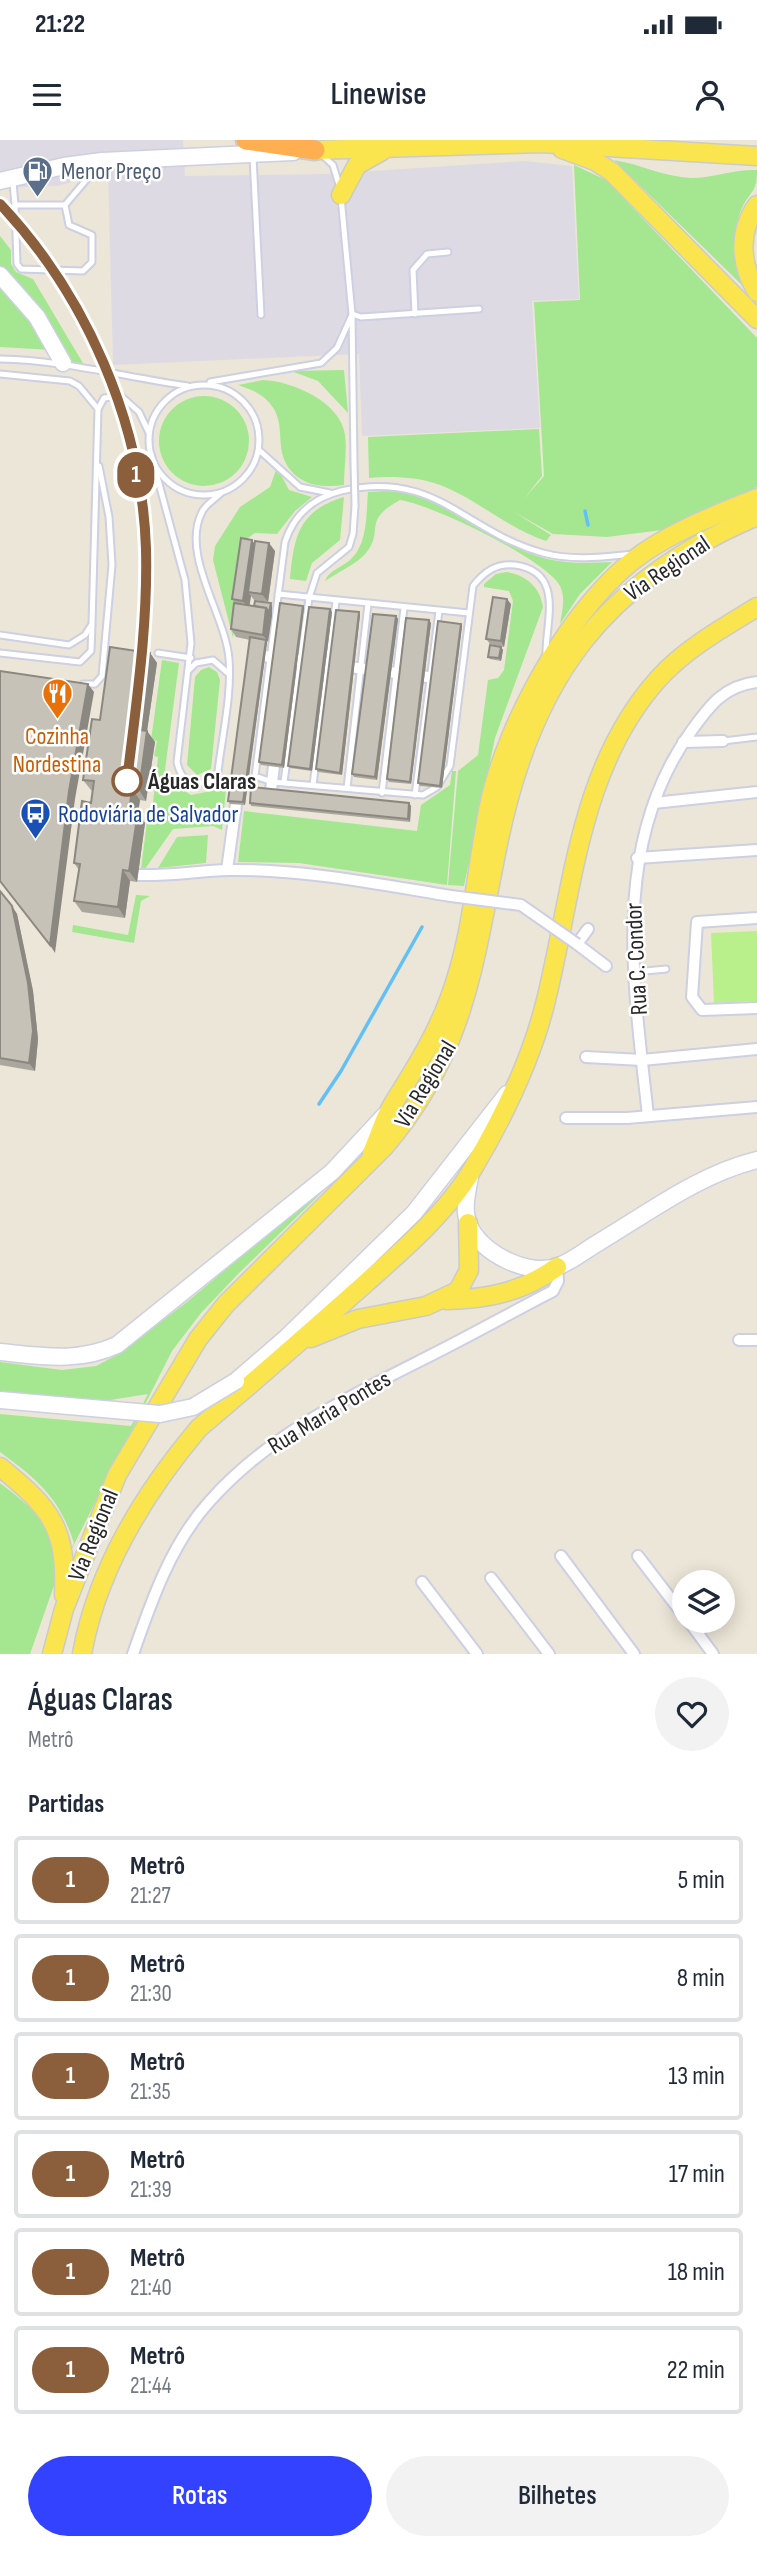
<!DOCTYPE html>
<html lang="pt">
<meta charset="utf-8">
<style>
:root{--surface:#fff;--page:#f2f2f3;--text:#1f2937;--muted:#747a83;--line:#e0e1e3;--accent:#3242ff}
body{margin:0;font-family:"Sofia Sans Condensed",sans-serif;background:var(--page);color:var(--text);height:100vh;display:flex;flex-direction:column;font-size:26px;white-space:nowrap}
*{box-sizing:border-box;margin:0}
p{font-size:23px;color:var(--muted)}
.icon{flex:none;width:38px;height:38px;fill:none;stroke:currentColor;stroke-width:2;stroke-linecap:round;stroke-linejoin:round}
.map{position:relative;height:1514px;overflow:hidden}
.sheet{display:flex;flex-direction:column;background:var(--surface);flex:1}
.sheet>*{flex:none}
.badge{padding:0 14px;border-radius:23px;font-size:24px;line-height:46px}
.buttons{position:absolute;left:672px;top:1430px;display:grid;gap:14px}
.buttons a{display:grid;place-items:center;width:63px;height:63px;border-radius:50%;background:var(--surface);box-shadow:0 4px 18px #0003;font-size:35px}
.map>.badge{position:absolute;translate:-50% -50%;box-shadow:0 0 0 4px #fff}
h2{padding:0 28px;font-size:26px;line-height:63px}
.round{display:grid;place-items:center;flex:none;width:74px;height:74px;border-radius:37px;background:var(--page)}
.head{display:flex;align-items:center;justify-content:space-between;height:119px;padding:0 28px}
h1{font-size:33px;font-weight:600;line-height:52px}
.primary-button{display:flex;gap:14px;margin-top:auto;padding:14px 28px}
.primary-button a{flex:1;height:80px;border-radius:42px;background:var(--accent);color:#fff;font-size:28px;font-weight:600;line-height:80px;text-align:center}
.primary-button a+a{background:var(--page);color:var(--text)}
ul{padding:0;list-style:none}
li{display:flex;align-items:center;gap:21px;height:88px;margin:0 14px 10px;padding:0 14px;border:4px solid var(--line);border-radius:7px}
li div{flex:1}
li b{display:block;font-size:26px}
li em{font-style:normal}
li .badge{min-width:77px;font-weight:700;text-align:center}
.status{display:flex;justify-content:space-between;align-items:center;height:49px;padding:0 35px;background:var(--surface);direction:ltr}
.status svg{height:19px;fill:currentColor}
header{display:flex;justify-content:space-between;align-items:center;height:91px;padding:0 28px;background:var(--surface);font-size:32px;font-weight:600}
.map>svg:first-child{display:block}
</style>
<div class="status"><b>21:22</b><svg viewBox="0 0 49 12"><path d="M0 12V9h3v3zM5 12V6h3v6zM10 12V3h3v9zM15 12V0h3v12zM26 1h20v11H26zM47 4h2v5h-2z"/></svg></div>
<header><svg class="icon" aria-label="menu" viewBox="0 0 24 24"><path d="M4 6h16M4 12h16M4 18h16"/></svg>Linewise<svg class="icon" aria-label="person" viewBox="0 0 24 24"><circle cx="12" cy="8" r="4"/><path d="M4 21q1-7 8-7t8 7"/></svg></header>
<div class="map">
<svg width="757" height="1514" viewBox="0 0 757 1514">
<rect width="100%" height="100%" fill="#ece6d8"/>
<polygon fill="#dedae3" points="0,0 183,0 185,36 325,34 525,21 572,26 579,159 532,161 540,288 362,296 359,214 113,225 108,31 58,46 0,48"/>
<g fill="#a4e790">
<path d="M614 20C640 24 664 37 691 38 714 38 734 29 757 30 757 50 753 49 744 64 729 92 736 121 746 149Z"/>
<path d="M574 25 606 40 757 198V347L670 389 607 397 553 394 514 372 551 395 546 401C507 388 477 359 440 345 418 337 392 336 369 338L368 297 539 289 542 336 524 359 544 336 534 162 580 160Z"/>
<polygon points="0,96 11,110 11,124 16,132 33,139 84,225 69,221 0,129"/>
<polygon points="0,140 52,210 0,207"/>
<polygon points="344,230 348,273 318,241 291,231"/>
<path d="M263 240C292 241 341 262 345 295 347 311 344 329 344 345 317 349 290 343 282 313 279 298 282 283 274 269 265 255 253 250 238 245Z"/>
<circle cx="204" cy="301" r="45"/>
<polygon points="277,327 289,350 312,357 295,371 277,394 255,393 245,400 233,498 213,420 215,406 240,367 270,347"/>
<path d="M388 351C447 354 491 405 547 419 568 424 590 423 612 422L580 454 560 484C562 471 566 458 560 446 547 420 431 364 400 360 361 381 385 390 366 413 357 424 338 432 325 441 329 430 341 428 350 420 368 404 366 375 368 352Z"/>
<path d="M344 357 340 400 312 423 306 441 290 439C294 397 298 371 344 357Z"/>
<path d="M506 432C526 435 540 447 543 467L495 598 464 746 448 745 458 631 478 615 488 540 498 538 504 530 513 461 509 451 484 447V444L496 434Z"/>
<polygon points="162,520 179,523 165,630 170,642 191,655 211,651 227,639 222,690 213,686 173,689 145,729 141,729 147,681 151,681 158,617 154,616 157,601 151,600"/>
<polygon points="209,527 217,532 220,540 211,629 197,635 187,625 195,537 201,530"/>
<polygon points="452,631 456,631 447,745 299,723 238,722 244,671 417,691 421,665 450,645"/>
<polygon points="208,695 206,723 158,728 177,697"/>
<polygon points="136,755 150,756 141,761 134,803 72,792 73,785 128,795"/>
<path d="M348 1027 239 1133 201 1173 172 1211 56 1440 30 1514H0V1343C42 1375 51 1384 57 1437L74 1403C59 1357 38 1340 0 1312V1274L131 1286 148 1254 104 1261 0 1253V1222L62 1230 96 1226 117 1215 187 1162Z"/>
</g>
<polygon fill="#baf08b" points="757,791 757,861 714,863 711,793"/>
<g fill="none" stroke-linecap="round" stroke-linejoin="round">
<g stroke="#62c0f7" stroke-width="3.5">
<polyline points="585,371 588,385"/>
<polyline points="319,964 341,931 422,787"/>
</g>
<defs>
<g id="lane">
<polyline points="322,15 333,25 340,48"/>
<polyline points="253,17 261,175"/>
<polyline points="13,42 15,65 65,65 98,26"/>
<polyline points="341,57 352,174 354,323"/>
<polyline points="15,65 17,124 21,129 83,131 92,122 92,95 69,85 65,65"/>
<polyline points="352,174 361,177 479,169"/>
<polyline points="415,174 413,130 427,114 448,112"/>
<path d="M0 219C63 220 125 237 188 246"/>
<polyline points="0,234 70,241 79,246 98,269 92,484 85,495 69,505 0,495"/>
<polyline points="210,242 321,223 337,208 351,177"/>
<circle cx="204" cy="300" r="55"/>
<polyline points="98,269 104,258 121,256 139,272 149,293"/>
<polyline points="259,310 300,347 330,353"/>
<path d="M151 314 185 440 191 503 177 622C182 646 201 651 218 632 222 596 232 555 229 519 226 476 180 415 202 372 205 365 215 359 221 353"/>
<polyline points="278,454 469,473"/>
<polyline points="0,513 80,522 91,511 92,485"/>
<polyline points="158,513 191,518"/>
<path d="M546 518C544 486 567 432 515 425 496 423 484 432 473 446L450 626 437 647 423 655 272 642 255 636 285 402C294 374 313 358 341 351 436 329 463 391 543 413 573 421 603 417 633 414"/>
<polyline points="189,530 196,523 213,520 229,534"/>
<polyline points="83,544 95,544 102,536 112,425 109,377 99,326"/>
<polyline points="723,601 757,597"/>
<polyline points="284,642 309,458 317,433 349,407 353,394 355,366"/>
<polyline points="313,645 336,461"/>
<polyline points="347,648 368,464"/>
<polyline points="382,653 404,468"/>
<polyline points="415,655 439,471"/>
<polyline points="635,832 666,829"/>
</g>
<g id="street">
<polyline points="256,515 443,539"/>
<polyline points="683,602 723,601"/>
<polyline points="270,658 275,618"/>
<polyline points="654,663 757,652"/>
<polyline points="637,718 757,710"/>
<polyline points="227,730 238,650"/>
<path d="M138 735C169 736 198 731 228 730 303 729 377 744 451 756"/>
<polyline points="757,778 697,782 692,857 702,870 757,868"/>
<polyline points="588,789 577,804 606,826"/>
<polyline points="586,917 642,920 757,909"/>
<path d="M648 976C634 846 609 704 692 590 710 565 724 546 757 542"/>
<polyline points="566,978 627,978 757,967"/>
<polyline points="739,1200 757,1200"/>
<polyline points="561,1416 634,1514"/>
<polyline points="638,1416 684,1476"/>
<polyline points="491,1438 549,1514"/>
<polyline points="422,1442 477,1514"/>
<polyline points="688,1480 713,1514"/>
<path d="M133 1514C151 1462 171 1404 209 1362 273 1289 364 1250 449 1206 484 1188 518 1169 553 1151L558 1141 557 1127"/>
</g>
<g id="secondary">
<polyline points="0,41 64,26 102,21 293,12"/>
<polyline points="0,135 37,177 63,223"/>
<path d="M471 1032C468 1049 462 1069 469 1085 480 1113 530 1138 559 1126 574 1120 587 1109 601 1101 651 1071 700 1034 757 1020"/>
<path d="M0 1212C41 1216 78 1223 117 1205L332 1032 385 975"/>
<polyline points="236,1241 287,1197 414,1073 507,954"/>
</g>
<g id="primary">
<polyline points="562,9 595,21 612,32 757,179"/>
<polyline points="315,10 542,3 757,16"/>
<polyline points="341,55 357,25 382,11"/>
<path d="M757 65C738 92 740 124 757 152"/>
<path d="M372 1013C379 997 384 979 393 964 414 930 436 896 450 857 473 796 476 729 489 666 506 583 573 461 643 413 678 389 718 374 757 358"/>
<path d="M446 1160C488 1159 523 1152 557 1127"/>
<polyline points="311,1198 358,1179 426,1166 458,1151 469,1130 468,1083"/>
<path d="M0 1327C51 1368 67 1388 64 1455"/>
<path d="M52 1514 64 1469 117 1335 198 1199 226 1164 385 1006C468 909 474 818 499 699 533 537 604 441 757 376"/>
<path d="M82 1514C97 1430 145 1352 199 1288 256 1240 312 1191 367 1142 403 1110 448 1071 472 1030 503 978 532 918 546 860 573 751 579 626 659 538 685 509 724 487 757 467"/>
</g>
<polyline id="highway" points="246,0 315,10"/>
</defs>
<use href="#lane" stroke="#cdcfe3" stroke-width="9"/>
<use href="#street" stroke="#cdcfe3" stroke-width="14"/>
<use href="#secondary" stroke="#cdcfe3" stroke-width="19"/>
<use href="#primary" stroke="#cbcbcb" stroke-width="21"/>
<use href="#highway" stroke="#cbcbcb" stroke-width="23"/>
<use href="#lane" stroke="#fff" stroke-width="5"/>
<use href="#street" stroke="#fff" stroke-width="10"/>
<use href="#secondary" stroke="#fff" stroke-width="16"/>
<use href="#primary" stroke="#fae54f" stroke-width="18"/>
<use href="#highway" stroke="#ffaf50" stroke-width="19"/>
<defs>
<path id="rail" d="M0 64C116 184 162 357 141 521"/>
</defs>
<use href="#rail" stroke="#9b9cb4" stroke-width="6"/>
<use href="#rail" stroke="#fff" stroke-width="3.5" stroke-dasharray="10" stroke-linecap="butt"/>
<defs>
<polyline id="lane-bridge" points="354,323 355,366"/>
<polyline id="street-bridge" points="451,756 521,765 577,804"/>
<polyline id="secondary-bridge" points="0,1260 160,1274 193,1267 236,1241"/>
</defs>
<use href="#lane-bridge" stroke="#cdcfe3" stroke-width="9" stroke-linecap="butt"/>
<use href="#street-bridge" stroke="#cdcfe3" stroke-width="14" stroke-linecap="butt"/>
<use href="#secondary-bridge" stroke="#cdcfe3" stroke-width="19" stroke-linecap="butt"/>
<use href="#lane-bridge" stroke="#fff" stroke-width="5"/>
<use href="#street-bridge" stroke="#fff" stroke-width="10"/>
<use href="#secondary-bridge" stroke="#fff" stroke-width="16"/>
</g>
<g fill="#aba79e">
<polygon points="255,404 275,411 268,462 254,460 251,456 249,465 272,466 245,665 230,664 228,661 250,500 236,497 231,489 235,463 232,459"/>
<polygon points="511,464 504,507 490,504 486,499"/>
<polygon points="303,466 304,468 284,628 261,625 259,622"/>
<polygon points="332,472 312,631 290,628 288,626"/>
<polygon points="359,472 360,475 342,635 318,632 316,629"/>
<polygon points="396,476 398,479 377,640 354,637 352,634"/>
<polygon points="431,483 411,644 389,642 387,639"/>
<polygon points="461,484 462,486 442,648 420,646 418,643"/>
<polygon points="501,507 503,510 501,521 490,519 488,517"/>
<polygon points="150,513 157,523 147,591 155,602 146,661 140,660 138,673 145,683 137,742 130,741 125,778 82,772 74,761 79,730 74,723 91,663 93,651 91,650 83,640 100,580"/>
<polygon points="250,663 409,663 411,666 410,682 251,666"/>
<polygon points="0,751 17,774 33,851 38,899 35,931 0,925"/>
</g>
<g fill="#8b8881">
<polygon points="252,400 257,408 248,452 251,456 249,469 243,461"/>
<polygon points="269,403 275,411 268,462 262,454"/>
<polygon points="507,459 511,464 504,507 501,501"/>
<polygon points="271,463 272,466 272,476 268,502 263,495 266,468"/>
<polygon points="303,466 304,468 284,628 282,625"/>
<polygon points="330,469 332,472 312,631 310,629"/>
<polygon points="359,472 360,475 342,635 340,633"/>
<polygon points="396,476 398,479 377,640 375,637"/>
<polygon points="429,480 431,483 411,644 410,642"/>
<polygon points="461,484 462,486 442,648 440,646"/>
<polygon points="266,500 267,502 245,665 243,662"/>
<polygon points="501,507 503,510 501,521 499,518"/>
<polygon points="150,513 157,523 147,591 155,602 146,661 139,650 139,590"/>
<polygon points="88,544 94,552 75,659 55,813 50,805 69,651"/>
<polygon points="132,649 140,660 138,673 145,683 137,742 129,731 129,671"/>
<polygon points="409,663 411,666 410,682 408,679"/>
<polygon points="123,730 130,741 125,778 118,767"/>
<polygon points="12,766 17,774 33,851 38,899 35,931 29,923"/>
</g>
<g fill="#c7c2b8" stroke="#8b8881" stroke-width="2">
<polygon points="241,398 252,400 243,461 232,459"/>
<polygon points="255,401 269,403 262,454 248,452"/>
<polygon points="493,457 507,459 501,501 486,499"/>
<polygon points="255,461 271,463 269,472 266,468 254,466"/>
<polygon points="234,463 266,468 263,495 231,489"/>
<polygon points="280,463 303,466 282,625 259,622"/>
<polygon points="309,467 330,469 310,629 288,626"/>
<polygon points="336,470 359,472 340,633 316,629"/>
<polygon points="373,474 396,476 375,637 352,634"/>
<polygon points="406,478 429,480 410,642 387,639"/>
<polygon points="438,481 461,484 440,646 418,643"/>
<polygon points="250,497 266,500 243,662 228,661"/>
<polygon points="490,505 501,507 499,518 488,517"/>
<polygon points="110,507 150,513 139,590 147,591 139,650 132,649 129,671 138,672 129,731 123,730 118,767 74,761 80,724 74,723 82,661 91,663 94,641 83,640 92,579 100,580"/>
<polygon points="0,531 88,544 69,651 50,805 0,741"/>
<polygon points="251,647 409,663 408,679 250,663"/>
<polygon points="0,751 12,766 28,843 33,891 29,923 0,918"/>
</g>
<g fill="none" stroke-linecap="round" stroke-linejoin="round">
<defs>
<path id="line" d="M0 64C86 155 142 283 146 409 148 487 136 564 127 641"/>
</defs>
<use href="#line" stroke="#fff" stroke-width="16"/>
<use href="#line" stroke="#8b5e3c" stroke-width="10"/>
</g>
<defs>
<symbol id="fuel-pin" viewBox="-11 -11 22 30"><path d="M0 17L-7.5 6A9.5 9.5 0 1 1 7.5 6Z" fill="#5c6f8a" stroke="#fff"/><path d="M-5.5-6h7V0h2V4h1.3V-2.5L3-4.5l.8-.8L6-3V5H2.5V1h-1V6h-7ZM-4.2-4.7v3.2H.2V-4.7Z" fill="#fff"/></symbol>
<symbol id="restaurant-pin" viewBox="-11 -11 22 30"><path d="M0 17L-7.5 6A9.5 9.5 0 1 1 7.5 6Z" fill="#e8710a" stroke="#fff"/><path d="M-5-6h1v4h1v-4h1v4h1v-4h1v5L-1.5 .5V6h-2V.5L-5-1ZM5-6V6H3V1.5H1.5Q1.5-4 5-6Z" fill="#fff"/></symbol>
<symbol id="bus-pin" viewBox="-11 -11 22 30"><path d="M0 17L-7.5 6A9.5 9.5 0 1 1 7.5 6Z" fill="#1a4fb4" stroke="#fff"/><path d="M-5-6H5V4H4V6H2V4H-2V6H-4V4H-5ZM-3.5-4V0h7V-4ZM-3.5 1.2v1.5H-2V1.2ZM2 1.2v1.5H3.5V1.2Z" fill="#fff"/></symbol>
</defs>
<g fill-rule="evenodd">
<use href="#fuel-pin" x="20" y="14" width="35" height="47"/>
<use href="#restaurant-pin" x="40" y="536" width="35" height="47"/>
<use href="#bus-pin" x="18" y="656" width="35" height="47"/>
</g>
<circle fill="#fff" stroke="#8b5e3c" stroke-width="3.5" cx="127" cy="641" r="14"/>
<g text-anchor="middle" stroke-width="5" stroke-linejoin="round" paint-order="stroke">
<g font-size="24" fill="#4e5e75" stroke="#fff" text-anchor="start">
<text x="61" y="39">Menor Preço</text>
</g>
<g font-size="24" fill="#282828" stroke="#fff">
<text transform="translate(667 428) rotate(-34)" y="8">Via Regional</text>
<text transform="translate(636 819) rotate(-93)" y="8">Rua C. Condor</text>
<text transform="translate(425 944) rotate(-59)" y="8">Via Regional</text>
<text transform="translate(329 1272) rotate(-31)" y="8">Rua Maria Pontes</text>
<text transform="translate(93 1395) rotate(-68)" y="8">Via Regional</text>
</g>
<g font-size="24" fill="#c56008" stroke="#fff">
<text x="57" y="604">Cozinha<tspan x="57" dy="28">Nordestina</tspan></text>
</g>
<g font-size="24" font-weight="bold" fill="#282828" stroke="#fff" text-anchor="start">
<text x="148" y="649">Águas Claras</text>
</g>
<g font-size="24" fill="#164399" stroke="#fff" text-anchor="start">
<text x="58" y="682">Rodoviária de Salvador</text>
</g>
</g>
</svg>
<div class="buttons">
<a><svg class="icon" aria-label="layers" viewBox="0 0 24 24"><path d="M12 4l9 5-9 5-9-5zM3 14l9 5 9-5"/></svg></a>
</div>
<b class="badge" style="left:136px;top:335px;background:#8b5e3c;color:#fff">1</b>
</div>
<section class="sheet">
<div class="head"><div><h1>Águas Claras</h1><p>Metrô</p></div><a class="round"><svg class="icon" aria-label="heart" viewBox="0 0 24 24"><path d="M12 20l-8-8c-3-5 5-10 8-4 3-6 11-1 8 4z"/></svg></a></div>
<h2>Partidas</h2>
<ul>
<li><span class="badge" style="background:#8b5e3c;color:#fff">1</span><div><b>Metrô</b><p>21:27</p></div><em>5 min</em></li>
<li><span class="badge" style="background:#8b5e3c;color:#fff">1</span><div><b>Metrô</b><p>21:30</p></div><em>8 min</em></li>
<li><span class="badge" style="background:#8b5e3c;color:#fff">1</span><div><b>Metrô</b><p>21:35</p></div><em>13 min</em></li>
<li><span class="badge" style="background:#8b5e3c;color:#fff">1</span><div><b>Metrô</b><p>21:39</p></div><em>17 min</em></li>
<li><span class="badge" style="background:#8b5e3c;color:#fff">1</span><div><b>Metrô</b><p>21:40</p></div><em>18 min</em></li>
<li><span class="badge" style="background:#8b5e3c;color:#fff">1</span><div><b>Metrô</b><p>21:44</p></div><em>22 min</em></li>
</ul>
<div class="primary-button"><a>Rotas</a><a>Bilhetes</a></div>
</section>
